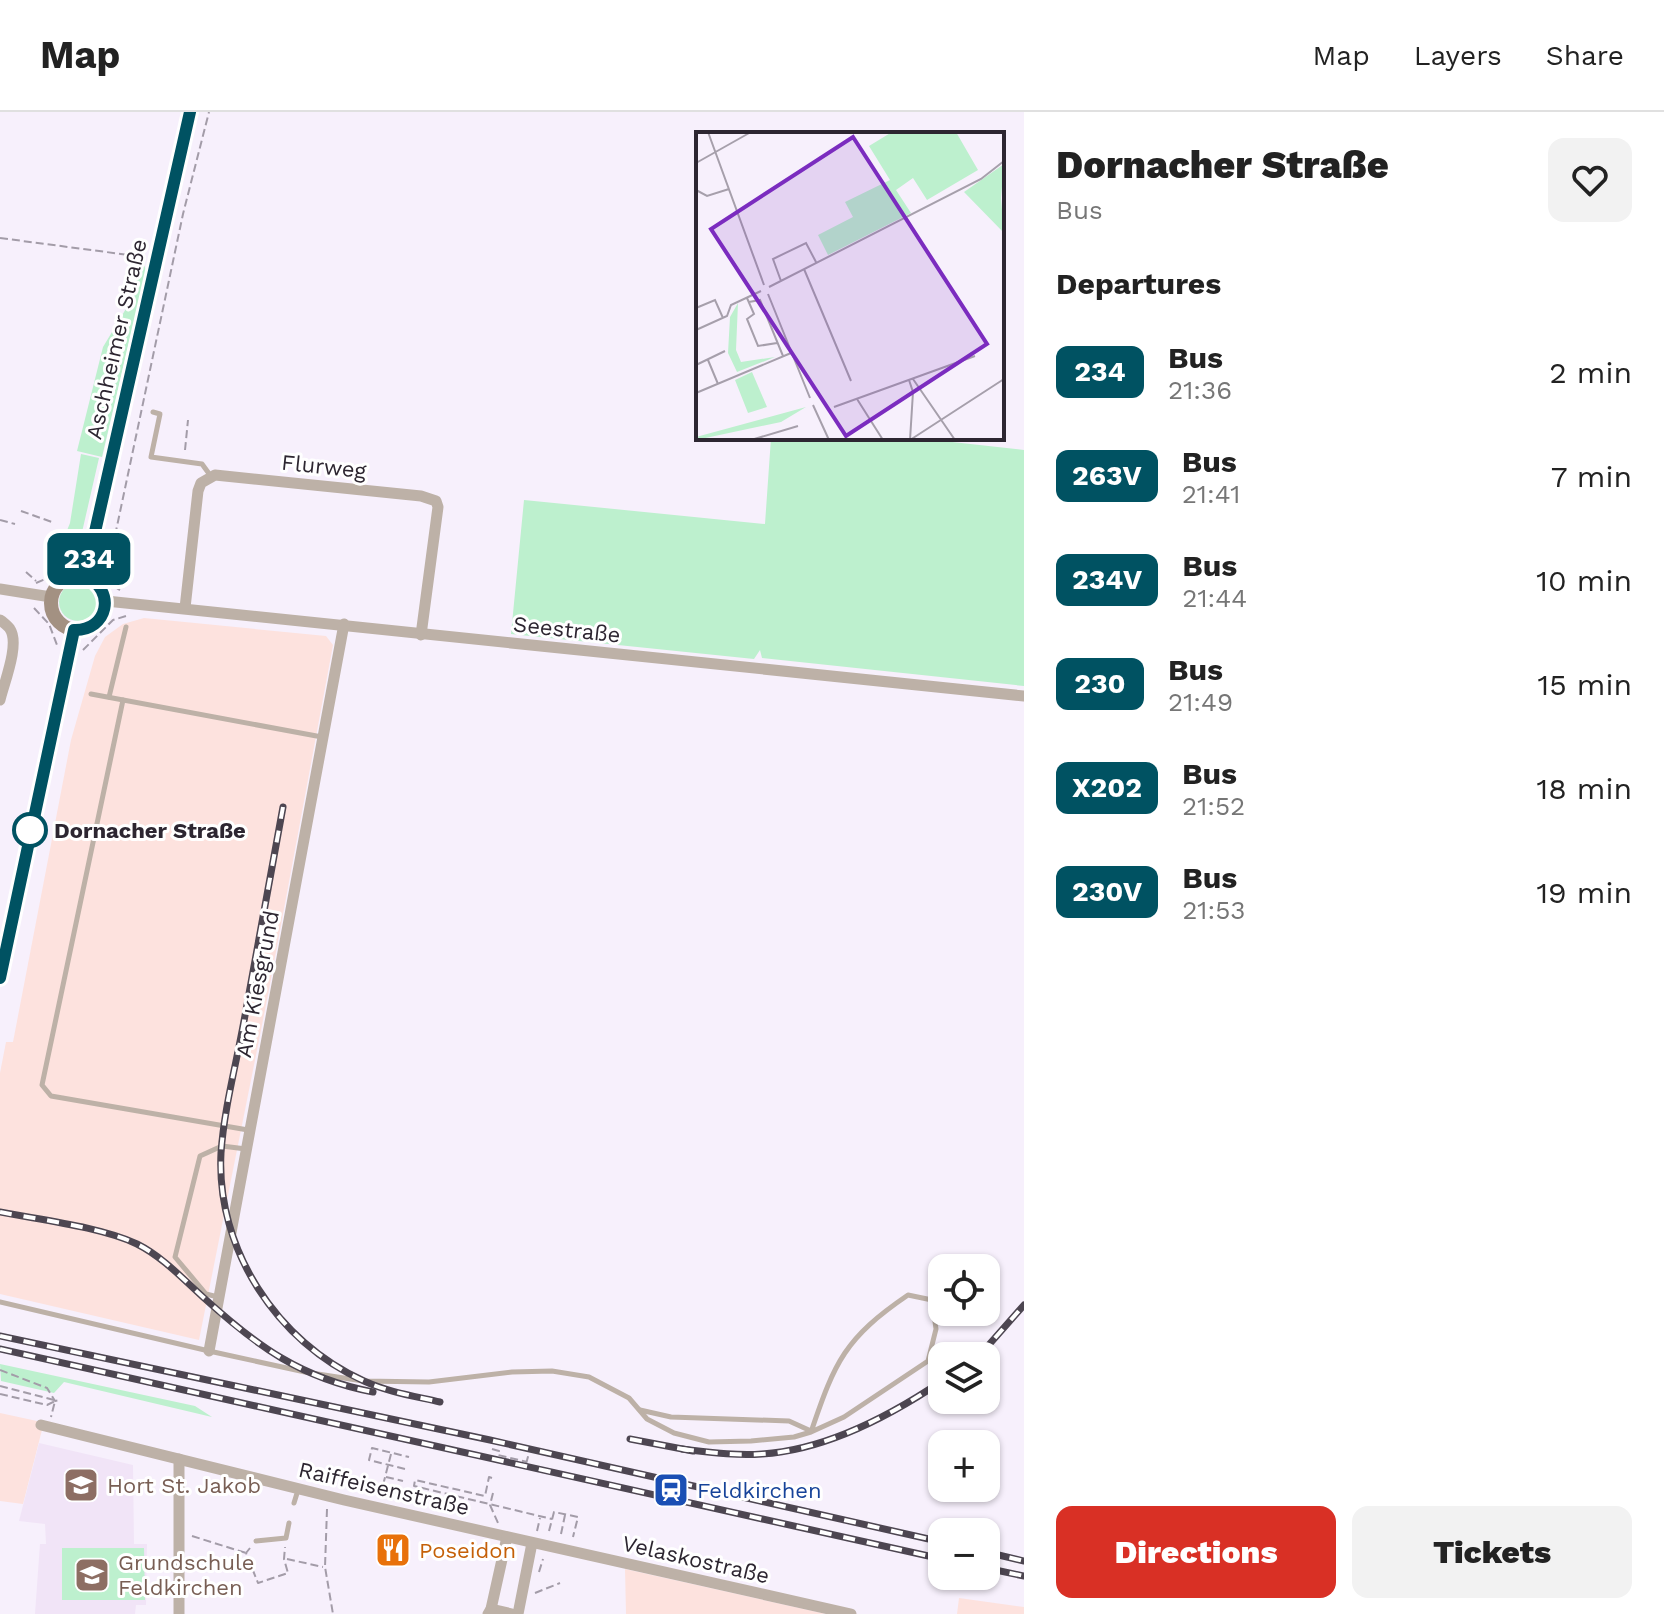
<!DOCTYPE html>
<meta charset="utf-8">
<style>
:root{--surface:#fff;--page:#f2f2f2;--text:#222;--muted:#767676;--line:#e0e0e0;--accent:#d93025}
body{margin:0;font-family:"Work Sans",sans-serif;background:var(--page);color:var(--text);height:100vh;display:flex;flex-direction:column;font-size:30px;white-space:nowrap}
*{box-sizing:border-box;margin:0}
p{font-size:26px;color:var(--muted)}
.icon{flex:none;width:44px;height:44px;fill:none;stroke:currentColor;stroke-width:2;stroke-linecap:round;stroke-linejoin:round}
.map{position:relative;flex:1;overflow:hidden}
.details{display:flex;flex-direction:column;background:var(--surface);width:640px}
.details>*{flex:none}
.badge{padding:0 16px;border-radius:12px;font-size:28px;line-height:52px}
.buttons{position:absolute;left:928px;top:1142px;display:grid;gap:16px}
.buttons a{display:grid;place-items:center;width:72px;height:72px;border-radius:16px;background:var(--surface);box-shadow:0 2px 6px #0004;font-size:40px}
.map>.badge{position:absolute;translate:-50% -50%;box-shadow:0 0 0 4px #fff}
h2{padding:0 32px;font-size:30px;line-height:72px}
.round{display:grid;place-items:center;flex:none;width:84px;height:84px;border-radius:16px;background:var(--page)}
.summary{display:flex;align-items:center;justify-content:space-between;height:136px;padding:0 32px}
h1{font-size:38px;font-weight:800;line-height:60px}
.button{display:flex;gap:16px;margin-top:auto;padding:16px 32px}
.button a{flex:1;height:92px;border-radius:16px;background:var(--accent);color:#fff;font-size:32px;font-weight:800;line-height:92px;text-align:center}
.button a+a{background:var(--page);color:var(--text)}
ul{padding:0;list-style:none}
li{display:flex;align-items:center;gap:24px;height:104px;padding:0 32px}
li div{flex:1}
li b{display:block;font-size:30px}
li em{font-style:normal}
li .badge{min-width:88px;font-weight:700;text-align:center}
header{display:flex;align-items:center;gap:48px;box-sizing:border-box;height:112px;padding:0 40px;background:var(--surface);border-bottom:2px solid var(--line)}
header strong{font-size:38px}
nav{display:flex;gap:44px;margin-inline-start:auto;font-size:28px}
main{display:flex;flex:1;min-height:0}
.map>svg:first-child{display:block}
</style>
<header>
<strong>Map</strong>
<nav><a>Map</a><a>Layers</a><a>Share</a></nav>
</header>
<main>
<div class="map">
<svg width="1024" height="1502" viewBox="0 0 1024 1502">
<rect width="100%" height="100%" fill="#f7f0fc"/>
<g fill="#fde2de">
<polygon points="144,506 326,524 333,533 268,883 199,1228 0,1182 0,961 6,930 13,930 71,628 95,544 105,525 123,512"/>
<polygon points="0,1301 37,1309 42,1318 23,1392 0,1389"/>
<polygon points="625,1457 826,1502 626,1502"/>
<polygon points="959,1486 1024,1495 1024,1502 957,1502"/>
</g>
<polygon fill="#f1e4f7" points="39,1331 133,1353 134,1432 147,1432 146,1493 136,1493 135,1502 35,1502 40,1432 46,1432 45,1412 19,1409"/>
<g fill="#bdf0ce">
<polygon points="137,149 143,151 146,158 102,345 77,339 103,235 130,190"/>
<polygon points="771,326 916,326 1024,338 1024,574 762,546 760,538 754,547 511,522 524,388 765,412"/>
<polygon points="81,342 99,346 80,429 70,446 54,459 51,458 70,411"/>
<circle cx="78" cy="490" r="19"/>
<polygon points="0,1252 195,1294 212,1305 64,1270 54,1281 1,1269"/>
<polygon points="62,1436 144,1436 145,1488 62,1488"/>
</g>
<g fill="none" stroke-linecap="round" stroke-linejoin="round">
<g stroke="#a39ca8" stroke-width="2" stroke-dasharray="8 4" stroke-linecap="butt">
<polyline points="0,126 144,145"/>
<polyline points="185,338 188,308"/>
<polyline points="21,399 52,410"/>
<polyline points="0,408 15,412"/>
<polyline points="26,460 36,469"/>
<polyline points="36,471 55,463 76,444"/>
<path d="M120 478C109 472 107 464 109 452L183 102 209 0"/>
<polyline points="34,496 49,512 57,533"/>
<polyline points="83,538 113,508 126,504"/>
<polyline points="0,1258 47,1276 55,1289 61,1288"/>
<polyline points="0,1274 54,1288"/>
<polyline points="0,1282 47,1293 55,1289 51,1305"/>
<polyline points="492,1337 499,1339 498,1343 527,1350"/>
<polyline points="391,1342 382,1377 401,1382"/>
<polyline points="526,1352 529,1341"/>
<polyline points="405,1357 369,1348 372,1336 409,1345"/>
<polyline points="386,1365 403,1369"/>
<polyline points="492,1366 489,1365 485,1384 415,1368 414,1374 552,1407"/>
<polyline points="493,1381 490,1393 498,1411"/>
<polyline points="327,1397 325,1455 333,1502"/>
<polyline points="537,1419 540,1406"/>
<polyline points="549,1419 554,1400 578,1405 573,1425"/>
<polyline points="561,1422 565,1403"/>
<polyline points="192,1424 246,1441"/>
<polyline points="250,1436 246,1441 258,1471 288,1461 284,1447 285,1435"/>
<polyline points="287,1447 323,1455"/>
<polyline points="539,1460 543,1447"/>
<polyline points="535,1481 560,1471"/>
</g>
<g stroke="#bdb1a7" stroke-width="5">
<polyline points="153,300 160,302 151,345 202,352 210,363"/>
<polyline points="91,582 322,625"/>
<polyline points="109,585 126,515"/>
<polyline points="123,588 42,973 51,984 248,1018"/>
<polyline points="218,1185 206,1182 175,1145 200,1044 222,1034 246,1037"/>
<path d="M0 1190 209 1239 305 1260 363 1269 429 1270 512 1260 552 1259 589 1265 629 1286 647 1307 674 1321 709 1330 751 1329 794 1325 811 1320 844 1305 928 1249 936 1217 932 1188 908 1183C845 1226 835 1249 811 1320"/>
<polyline points="640,1298 671,1305 789,1309 811,1319"/>
<polyline points="294,1391 298,1378"/>
<polyline points="256,1429 286,1426 289,1411"/>
</g>
<g stroke="#bdb1a7" stroke-width="11">
<polyline points="0,477 51,485"/>
<polyline points="106,489 1024,584"/>
<polyline points="185,496 198,379 201,371 215,363 421,384 436,389 438,395 421,523"/>
<path d="M0 508C2 509 9 515 10 517 20 532 4 571 0 588"/>
<polyline points="209,1239 344,512"/>
<polyline points="41,1313 344,1388 851,1502"/>
<polyline points="179,1347 179,1502"/>
<polyline points="491,1497 512,1502"/>
<polyline points="488,1502 491,1497 507,1425"/>
<polyline points="518,1502 532,1431"/>
</g>
<g stroke="#a39182" stroke-width="14">
<circle cx="78" cy="491" r="27"/>
<polyline points="85,464 190,0"/>
<polyline points="0,867 74,518"/>
</g>
<defs>
<g id="rail">
<path d="M283 695C270 766 257 838 244 909 236 953 224 997 221 1041 216 1137 277 1230 364 1269 388 1280 414 1284 440 1290"/>
<path d="M0 1100C41 1108 101 1115 137 1132 163 1145 184 1168 204 1186 258 1235 301 1266 373 1280"/>
<polyline points="0,1224 490,1328 942,1430"/>
<polyline points="0,1237 942,1447"/>
<polyline points="979,1244 1024,1193"/>
<polyline points="630,1327 693,1339"/>
<path d="M682 1337C708 1340 735 1344 762 1342 825 1338 890 1304 942 1269"/>
<polyline points="986,1440 1024,1449"/>
<polyline points="986,1456 1024,1464"/>
</g>
</defs>
<use href="#rail" stroke="#4d4651" stroke-width="7"/>
<use href="#rail" stroke="#fff" stroke-width="4" stroke-dasharray="12" stroke-linecap="butt"/>
</g>
<g fill="none" stroke-linecap="round" stroke-linejoin="round">
<defs>
<path id="line" d="M0 866 74 518C108 519 117 478 85 464L190 0"/>
</defs>
<use href="#line" stroke="#fff" stroke-width="18"/>
<use href="#line" stroke="#005262" stroke-width="12"/>
</g>
<defs>
<symbol id="school-square" viewBox="-11 -11 22 22"><rect x="-9" y="-9" width="18" height="18" rx="4" fill="#8d6e63" stroke="#fff"/><path d="M0-5L7-2L0 1L-7-2ZM-4 1L0 2.5L4 1V4Q0 6-4 4Z" fill="#fff"/></symbol>
<symbol id="station-square" viewBox="-11 -11 22 22"><rect x="-9" y="-9" width="18" height="18" rx="4" fill="#1a4fb4" stroke="#fff"/><path d="M-3-6H3Q5-6 5-4V2Q5 4 3 4L4.5 6H3L1.5 4h-3L-3 6H-4.5L-3 4Q-5 4-5 2V-4Q-5-6-3-6ZM-3.5-4v3h7v-3ZM-3.5 1v1.5H-2V1ZM2 1v1.5H3.5V1Z" fill="#fff"/></symbol>
<symbol id="restaurant-square" viewBox="-11 -11 22 22"><rect x="-9" y="-9" width="18" height="18" rx="4" fill="#e8710a" stroke="#fff"/><path d="M-5-6h1v4h1v-4h1v4h1v-4h1v5L-1.5 .5V6h-2V.5L-5-1ZM5-6V6H3V1.5H1.5Q1.5-4 5-6Z" fill="#fff"/></symbol>
</defs>
<g fill-rule="evenodd">
<use href="#school-square" x="61" y="1353" width="40" height="40"/>
<use href="#station-square" x="651" y="1358" width="40" height="40"/>
<use href="#restaurant-square" x="373" y="1418" width="40" height="40"/>
<use href="#school-square" x="72" y="1443" width="40" height="40"/>
</g>
<circle fill="#fff" stroke="#005262" stroke-width="4" cx="30" cy="718" r="16"/>
<g text-anchor="middle" stroke-width="6" stroke-linejoin="round" paint-order="stroke">
<g font-size="22" fill="#2d2631" stroke="#fff">
<text transform="translate(116 227) rotate(-77)" y="8">Aschheimer Straße</text>
<text transform="translate(324 354) rotate(6)" y="8">Flurweg</text>
<text transform="translate(567 517) rotate(6)" y="8">Seestraße</text>
<text transform="translate(257 872) rotate(-79)" y="8">Am Kiesgrund</text>
<text transform="translate(384 1376) rotate(13)" y="8">Raiffeisenstraße</text>
<text transform="translate(696 1447) rotate(13)" y="8">Velaskostraße</text>
</g>
<g font-size="22" font-weight="bold" fill="#2d2631" stroke="#fff" text-anchor="start">
<text x="54" y="726">Dornacher Straße</text>
</g>
<g font-size="22" fill="#785e54" stroke="#fff" text-anchor="start">
<text x="107" y="1381">Hort St. Jakob</text>
<text x="118" y="1458">Grundschule<tspan x="118" dy="25">Feldkirchen</tspan></text>
</g>
<g font-size="22" fill="#164399" stroke="#fff" text-anchor="start">
<text x="697" y="1386">Feldkirchen</text>
</g>
<g font-size="22" fill="#c56008" stroke="#fff" text-anchor="start">
<text x="419" y="1446">Poseidon</text>
</g>
</g>
<g transform="translate(696 20)">
<rect width="308" height="308" fill="#f7f0fc"/>
<path d="M196 0H260L282 38 231 68 217 46 200 58 215 81 132 123 122 103 157 85 149 70 194 48 173 14ZM308 32 305 66 308 101 268 60ZM42 171 40 218 45 230 79 225 41 240 32 221 34 185ZM56 240 71 275 52 281 39 248ZM110 275 85 290 0 308V305Z" fill="#bdf0ce"/>
<path fill="none" stroke="#a69fab" stroke-width="2" d="M12 0 68 153M0 31 55 0M0 58 11 64 33 57M108 137 155 249M85 149 77 127 110 111 120 130M73 155 285 47 308 29M72 162 114 266M51 166 58 182 51 187 62 214 81 211M53 170 64 168 87 224M0 176 19 168 27 186M0 198 31 184 35 173 65 159M12 228 22 252M0 233 29 219M217 247 259 308M213 248 217 260 214 308M0 261 95 221M161 267 187 308M117 273 133 308M138 275 279 224M55 308 102 294M214 308 308 247"/>
<path fill="#7b2cbf" fill-opacity="0.15" stroke="#7b2cbf" stroke-width="4" d="M157 5 291 212 150 304 15 97Z"/>
<rect width="308" height="308" fill="none" stroke="#2d2631" stroke-width="4"/>
</g>
</svg>
<div class="buttons">
<a><svg class="icon" aria-label="locate" viewBox="0 0 24 24"><circle cx="12" cy="12" r="6"/><path d="M12 2v4M12 18v4M2 12h4M18 12h4"/></svg></a>
<a><svg class="icon" aria-label="layers" viewBox="0 0 24 24"><path d="M12 4l9 5-9 5-9-5zM3 14l9 5 9-5"/></svg></a>
<a>+</a>
<a>−</a>
</div>
<b class="badge" style="left:89px;top:447px;background:#005262;color:#fff">234</b>
</div>
<section class="details">
<div class="summary"><div><h1>Dornacher Straße</h1><p>Bus</p></div><a class="round"><svg class="icon" aria-label="heart" viewBox="0 0 24 24"><path d="M12 20l-8-8c-3-5 5-10 8-4 3-6 11-1 8 4z"/></svg></a></div>
<h2>Departures</h2>
<ul>
<li><span class="badge" style="background:#005262;color:#fff">234</span><div><b>Bus</b><p>21:36</p></div><em>2 min</em></li>
<li><span class="badge" style="background:#005262;color:#fff">263V</span><div><b>Bus</b><p>21:41</p></div><em>7 min</em></li>
<li><span class="badge" style="background:#005262;color:#fff">234V</span><div><b>Bus</b><p>21:44</p></div><em>10 min</em></li>
<li><span class="badge" style="background:#005262;color:#fff">230</span><div><b>Bus</b><p>21:49</p></div><em>15 min</em></li>
<li><span class="badge" style="background:#005262;color:#fff">X202</span><div><b>Bus</b><p>21:52</p></div><em>18 min</em></li>
<li><span class="badge" style="background:#005262;color:#fff">230V</span><div><b>Bus</b><p>21:53</p></div><em>19 min</em></li>
</ul>
<div class="button"><a>Directions</a><a>Tickets</a></div>
</section>
</main>
